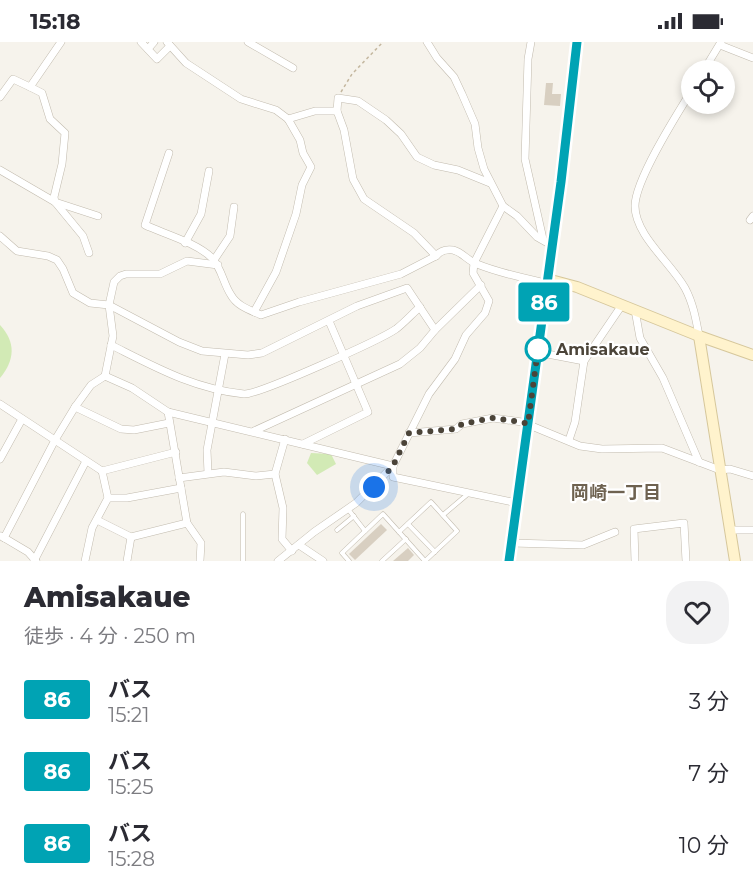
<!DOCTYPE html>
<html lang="ja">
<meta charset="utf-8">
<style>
:root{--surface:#fff;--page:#f2f2f3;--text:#2b2b33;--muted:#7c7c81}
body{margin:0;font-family:Montserrat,"Noto Sans JP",sans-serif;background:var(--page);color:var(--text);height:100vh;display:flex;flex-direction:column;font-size:22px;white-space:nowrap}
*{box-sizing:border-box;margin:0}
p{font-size:20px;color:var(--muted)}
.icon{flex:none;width:33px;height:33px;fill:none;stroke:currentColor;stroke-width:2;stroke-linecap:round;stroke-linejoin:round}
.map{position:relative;height:519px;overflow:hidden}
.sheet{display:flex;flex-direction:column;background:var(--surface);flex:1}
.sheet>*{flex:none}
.badge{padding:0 12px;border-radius:4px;font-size:21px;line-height:39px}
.buttons{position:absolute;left:681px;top:18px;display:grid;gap:12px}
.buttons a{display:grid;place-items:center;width:54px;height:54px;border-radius:50%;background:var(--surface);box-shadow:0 3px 9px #0003;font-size:30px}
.you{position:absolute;width:30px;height:30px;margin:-15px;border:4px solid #fff;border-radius:50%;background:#1a73e8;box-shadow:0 0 0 9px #1a73e833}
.map>.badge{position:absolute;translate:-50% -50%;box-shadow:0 0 0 3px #fff}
.round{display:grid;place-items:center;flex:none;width:63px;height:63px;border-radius:24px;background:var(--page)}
.overview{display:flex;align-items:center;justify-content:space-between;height:102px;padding:0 24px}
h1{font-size:28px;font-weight:800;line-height:45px}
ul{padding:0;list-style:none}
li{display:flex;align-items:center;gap:18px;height:72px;padding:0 24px}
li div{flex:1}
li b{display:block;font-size:22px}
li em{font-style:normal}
li .badge{min-width:66px;font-weight:700;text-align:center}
.status{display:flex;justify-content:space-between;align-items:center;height:42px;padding:0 30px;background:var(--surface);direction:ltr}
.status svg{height:16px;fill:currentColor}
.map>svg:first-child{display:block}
</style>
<div class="status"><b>15:18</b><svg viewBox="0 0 49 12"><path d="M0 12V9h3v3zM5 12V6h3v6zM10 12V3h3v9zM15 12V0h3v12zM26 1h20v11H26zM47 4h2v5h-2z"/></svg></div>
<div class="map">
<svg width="753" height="519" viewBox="0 0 753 519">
<rect width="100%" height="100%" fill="#f6f3ec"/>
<g fill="#d2eab5">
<path d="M0 283C16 300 15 318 0 336Z"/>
<polygon points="311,411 331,412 336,422 317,433 307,421"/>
</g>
<g fill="#d8cfc1">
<polygon points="546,41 553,41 552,52 561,52 560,64 544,63"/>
<polygon points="381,482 387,488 355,518 349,512"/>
<polygon points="408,506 414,513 408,519 393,519"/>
</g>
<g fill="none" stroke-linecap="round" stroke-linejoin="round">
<defs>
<g id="lane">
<polyline points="348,467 365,489"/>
<polyline points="443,473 469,451"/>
<polyline points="408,482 435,510"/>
<polyline points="337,488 354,474"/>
<polyline points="399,490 431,460 457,489 425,519"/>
<polyline points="243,519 243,472"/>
<polyline points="349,519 342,511 383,472 425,519"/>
<polyline points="382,519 406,497"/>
</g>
<g id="street">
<polyline points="141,0 157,17 170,4"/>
<polyline points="167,0 186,21 241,57 276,68 288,77 300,98 303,111 311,125 302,143 296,172 276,230 254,270"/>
<polyline points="248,0 293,26"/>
<polyline points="427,0 437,16 454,35 462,52 475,82 478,106 484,127 503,164 517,174 537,195 551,203"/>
<polyline points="531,0 528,17 525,117 543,197"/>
<polyline points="720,3 753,16"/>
<polyline points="148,7 154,0"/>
<polyline points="704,28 721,0"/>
<polyline points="30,45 42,51 50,77 65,91 62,122 54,155 55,160 83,194 89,211"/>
<path d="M692 48C677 72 635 138 635 164 635 193 671 221 685 246 693 261 696 277 699 294"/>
<polyline points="0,55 13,37 30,45 61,0"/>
<polyline points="337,69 344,88 353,137 364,157 414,191 436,214"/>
<polyline points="288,77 315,69 337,69 338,56 358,59 386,78 401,92 417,115 434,123 458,128 490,141"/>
<path d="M169 111 145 183C165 192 197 201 212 216 222 227 223 241 231 253 237 264 250 268 261 273L299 260 401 232 436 214C440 209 446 207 453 208 462 210 468 219 477 222 499 231 523 236 546 241"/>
<polyline points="0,128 55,160 98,174"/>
<polyline points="750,178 753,174"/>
<polyline points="0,194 17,209 48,214 57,218 63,227 73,251 90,261 109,263 179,300 202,309 248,313 262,311 357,264 407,246 435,288 420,306 400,322 254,389"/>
<polyline points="185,201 201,172 209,129"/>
<polyline points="214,218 230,194 234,165"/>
<polyline points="635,268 640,296 663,336 699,420"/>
<polyline points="435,288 481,243"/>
<path d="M111 303C155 325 194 347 244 352 258 353 380 298 396 287 404 281 412 272 420 265"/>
<polyline points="537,310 584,319"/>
<polyline points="105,334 132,346 168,370 393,424"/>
<polyline points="0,362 102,429 176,410"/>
<polyline points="75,365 121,387 134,388 169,381"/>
<polyline points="168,370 187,481 201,501 200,519"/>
<polyline points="409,391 456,387 462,382 493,376 522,380 580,404 602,407 662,406 720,428 730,427 753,434"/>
<polyline points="285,397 275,432 283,466 282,497 292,509"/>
<polyline points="569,398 575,380 584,319 622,263"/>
<polyline points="303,402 368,370 329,279"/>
<polyline points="0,417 22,377"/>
<polyline points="393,424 393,435 517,461"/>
<polyline points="208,431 207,408 225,312"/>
<polyline points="179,436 224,430 256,434 275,432"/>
<polyline points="108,456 127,456 181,446"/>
<polyline points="97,478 131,495 187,481"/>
<polyline points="730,488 753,488"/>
<polyline points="1,494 28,510 36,519"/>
<polyline points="4,496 55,398 75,365 91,343 105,334 113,294 109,263 114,240 120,234 126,232 160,232 187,219 218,223"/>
<polyline points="512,501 583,503 615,490"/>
<polyline points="299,503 323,519"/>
<polyline points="34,519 86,419"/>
<polyline points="85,519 92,486 108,456 102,429"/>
<polyline points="127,519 131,495"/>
<polyline points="278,519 314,490 356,461 393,424 429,352 455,317 466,293 485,271 489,259 473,231 474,221 503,164"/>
<polyline points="635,519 634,487 684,481 686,519"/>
</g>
<g id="secondary">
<polyline points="547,237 577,245 699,294 753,313"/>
<polyline points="699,294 735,519"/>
<polyline points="509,519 561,140 577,0"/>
</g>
</defs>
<use href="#lane" stroke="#c2bbae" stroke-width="5"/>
<use href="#street" stroke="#c2bbae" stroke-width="8"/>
<use href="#secondary" stroke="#d6c79b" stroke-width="12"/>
<polyline stroke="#c4b79f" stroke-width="1.5" stroke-dasharray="3 3" stroke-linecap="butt" points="341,50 352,32 383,0"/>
<use href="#lane" stroke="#fff" stroke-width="4"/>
<use href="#street" stroke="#fff" stroke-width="7"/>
<use href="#secondary" stroke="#fff3cd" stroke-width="10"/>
</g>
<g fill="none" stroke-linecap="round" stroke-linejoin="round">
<defs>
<polyline id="line" points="509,519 561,140 577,0"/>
</defs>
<use href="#line" stroke="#fff" stroke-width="14"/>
<use href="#line" stroke="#00a3b4" stroke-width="9"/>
<polyline stroke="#4b4439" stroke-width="6" stroke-dasharray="0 10.8" points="374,445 393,424 409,391 456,387 462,382 493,376 522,380 528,382 538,307"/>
</g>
<circle fill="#fff" stroke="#00a3b4" stroke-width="3" cx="538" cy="307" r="12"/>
<g text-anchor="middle" stroke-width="4.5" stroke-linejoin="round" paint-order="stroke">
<g font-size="16" font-weight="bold" fill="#4b4439" stroke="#fff" text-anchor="start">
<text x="556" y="313">Amisakaue</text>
</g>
<g font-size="18" font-weight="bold" fill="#6e6250" stroke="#fff">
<text x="616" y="457">岡崎一丁目</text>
</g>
</g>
</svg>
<div class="buttons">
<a><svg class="icon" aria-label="locate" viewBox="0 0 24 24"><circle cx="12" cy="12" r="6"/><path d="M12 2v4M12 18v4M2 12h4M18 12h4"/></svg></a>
</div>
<div class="you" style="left:374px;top:445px"></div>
<b class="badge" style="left:544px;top:260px;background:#00a3b4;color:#fff">86</b>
</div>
<section class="sheet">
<div class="overview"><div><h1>Amisakaue</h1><p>徒歩 · 4 分 · 250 m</p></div><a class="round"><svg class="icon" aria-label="heart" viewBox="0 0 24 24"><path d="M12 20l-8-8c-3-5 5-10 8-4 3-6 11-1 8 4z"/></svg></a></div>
<ul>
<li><span class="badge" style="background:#00a3b4;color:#fff">86</span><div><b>バス</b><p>15:21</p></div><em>3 分</em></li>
<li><span class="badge" style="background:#00a3b4;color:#fff">86</span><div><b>バス</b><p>15:25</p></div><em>7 分</em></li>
<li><span class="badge" style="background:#00a3b4;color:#fff">86</span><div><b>バス</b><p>15:28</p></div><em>10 分</em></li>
</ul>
</section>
